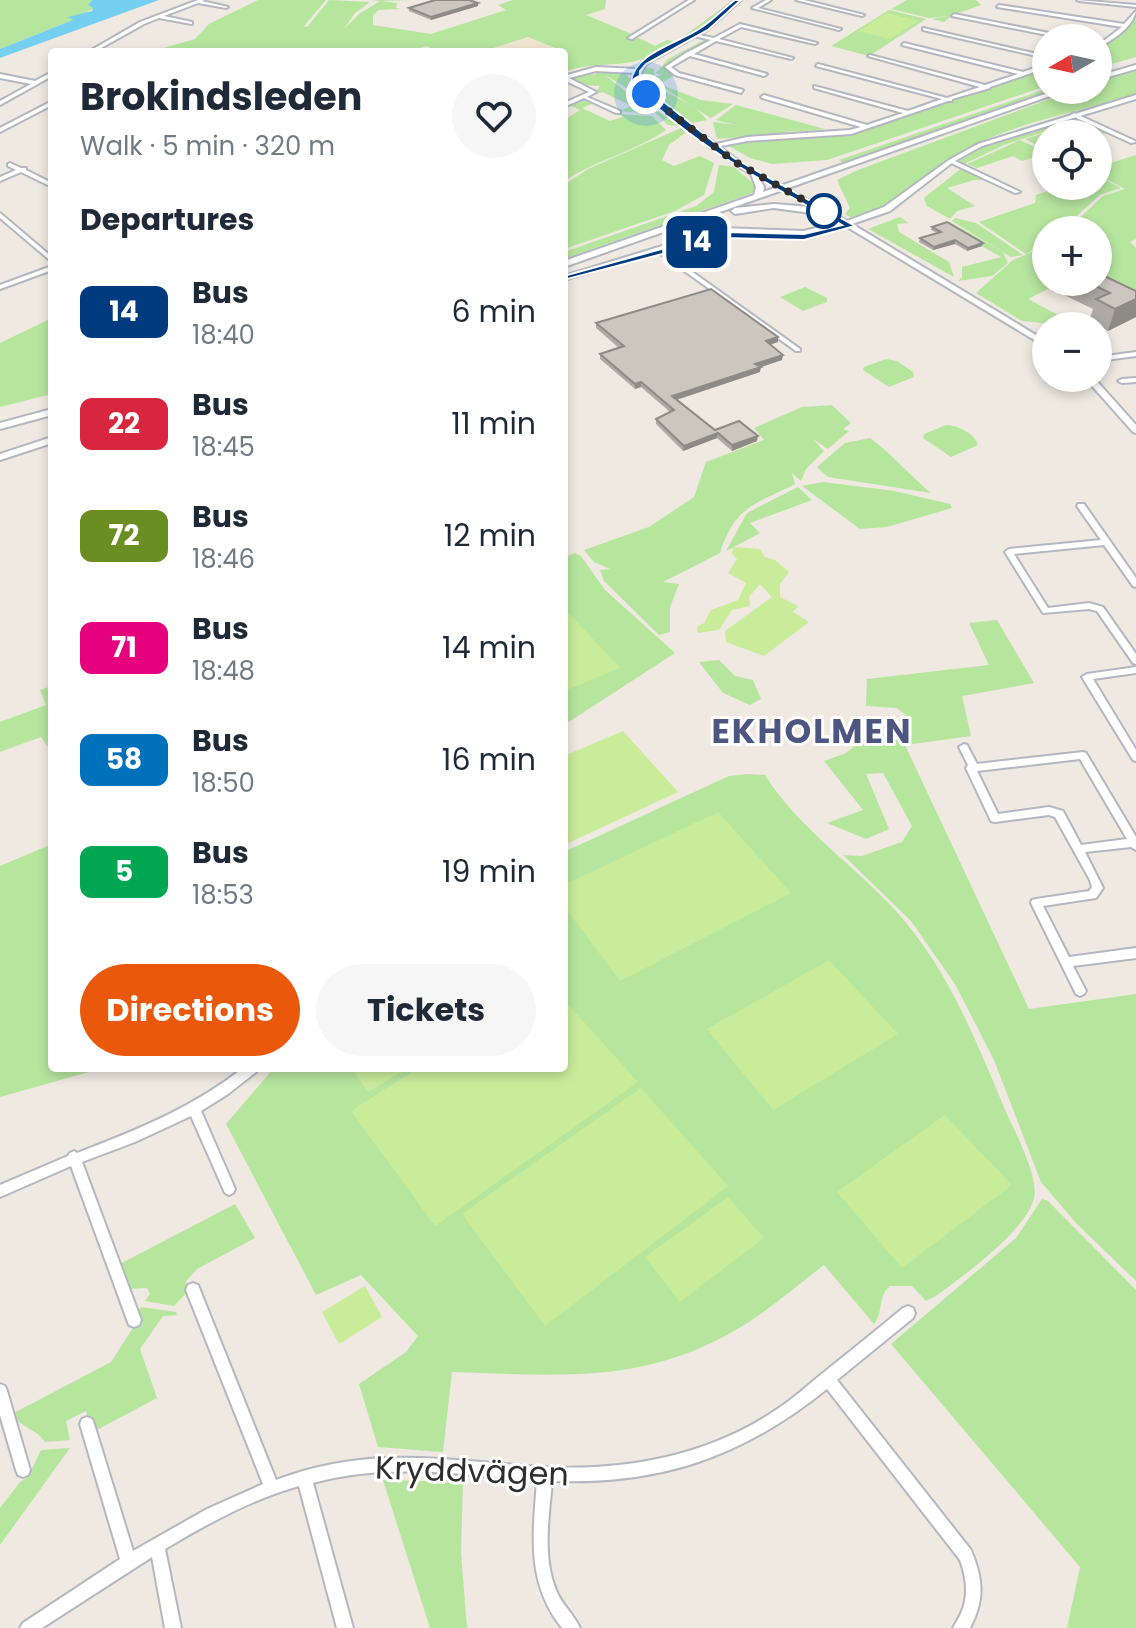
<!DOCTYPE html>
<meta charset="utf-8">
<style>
:root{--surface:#fff;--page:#f6f6f7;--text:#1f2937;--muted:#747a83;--accent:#ea580c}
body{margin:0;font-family:Poppins,sans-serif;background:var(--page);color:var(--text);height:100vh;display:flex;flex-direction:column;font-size:30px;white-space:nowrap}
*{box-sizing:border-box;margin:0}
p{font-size:26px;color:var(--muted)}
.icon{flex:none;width:44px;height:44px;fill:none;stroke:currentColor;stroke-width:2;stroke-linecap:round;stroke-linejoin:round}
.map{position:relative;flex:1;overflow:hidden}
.details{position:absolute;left:48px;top:48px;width:520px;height:1024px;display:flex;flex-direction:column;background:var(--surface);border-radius:8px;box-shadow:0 4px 12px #0003}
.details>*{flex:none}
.badge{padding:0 16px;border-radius:12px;font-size:28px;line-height:52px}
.needle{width:52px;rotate:261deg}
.controls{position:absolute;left:1032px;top:24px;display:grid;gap:16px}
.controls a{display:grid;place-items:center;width:80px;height:80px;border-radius:50%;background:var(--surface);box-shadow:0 4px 12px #0003;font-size:40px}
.you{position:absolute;width:40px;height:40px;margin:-20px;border:6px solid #fff;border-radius:50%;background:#1a73e8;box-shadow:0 0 0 12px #1a73e833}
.map>.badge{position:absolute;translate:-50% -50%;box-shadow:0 0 0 4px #fff}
h2{padding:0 32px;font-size:30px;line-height:72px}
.round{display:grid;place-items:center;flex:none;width:84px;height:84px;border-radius:42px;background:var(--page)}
.summary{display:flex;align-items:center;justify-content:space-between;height:136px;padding:0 32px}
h1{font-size:38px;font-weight:700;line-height:60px}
.button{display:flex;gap:16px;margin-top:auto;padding:16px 32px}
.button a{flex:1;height:92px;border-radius:48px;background:var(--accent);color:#fff;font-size:32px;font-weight:700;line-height:92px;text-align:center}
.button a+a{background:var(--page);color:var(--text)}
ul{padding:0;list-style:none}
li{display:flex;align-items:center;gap:24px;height:112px;padding:0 32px}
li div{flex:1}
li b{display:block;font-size:30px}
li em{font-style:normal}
li .badge{min-width:88px;font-weight:700;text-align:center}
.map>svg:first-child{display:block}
</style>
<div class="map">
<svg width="1136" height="1628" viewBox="0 0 1136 1628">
<rect width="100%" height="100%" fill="#efe9e1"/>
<polygon fill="#f0e6d1" points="528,37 567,52 480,52"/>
<g fill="#b6e59e">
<polygon points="0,0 92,0 88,5 94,8 73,20 0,49"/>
<path d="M258 0H326L304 26 307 27 329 0 370 2 355 13 344 29 359 14 380 1 371 0H413L381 1 397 3 396 8 401 9 379 10 373 15V25L431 34 506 10 498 5 513 0H606L605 9 586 15 634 35 629 40 637 37 655 46 667 40 676 42 733 0C716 25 661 56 632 62 609 66 587 63 564 72L565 52 528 37 480 52H441L426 46 411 51 407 47 408 51 399 52H149L195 39 209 24Z"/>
<polygon points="907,0 976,0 981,5 953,15 944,22 932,19 948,16 929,18 891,9"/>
<polygon points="889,10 926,19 869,56 831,46"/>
<polygon points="1136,18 1136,57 1098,68 1102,47"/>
<polygon points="706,39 708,41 667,64 667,71 675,75 659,84 701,100 733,104 711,118 661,86 656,76 663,75 656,73 668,59"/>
<polygon points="645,67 654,69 656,86 696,108 707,120 689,124 647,92 638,77"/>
<polygon points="1046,68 1046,86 827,160 772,164 750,158 727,145 851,133"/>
<polygon points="593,71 625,73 655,109 679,126 668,125 635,93 605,75 654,114 619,111 632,106 602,92 594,95 600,86 584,85 571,78 597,74"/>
<path d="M1136 71V95C1080 111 1018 122 966 149 926 170 897 211 851 218L845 214 850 208 837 180 858 170 1074 90H1098V82Z"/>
<polygon points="1046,89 1051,90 843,163 839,160"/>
<path d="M583 100 594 103 582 108 610 121 623 117 618 114 652 116 666 130C634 152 596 160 564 181V120L580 110 569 105Z"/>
<path d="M736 105 825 129C791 134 749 130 716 120Z"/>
<polygon points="1068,119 1080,120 1004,145 964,164 959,161 995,141"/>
<polygon points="1082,121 1109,134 1046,134 1046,150 1025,139"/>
<polygon points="713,122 798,133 717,139"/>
<polygon points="681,128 685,133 669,145 662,160 674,166 700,156 714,163 704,195 675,211 564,249 564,185 588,169"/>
<polygon points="1020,140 1046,152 1046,158 1038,156 1022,161 1013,156 977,168 967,164"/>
<polygon points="1136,155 1136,239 1130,242 1136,248 1136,315 1098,282 1098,230 1067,230 1103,196 1125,189 1098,175 1098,167"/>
<polygon points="719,165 734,167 755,185 755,192 564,259 564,252 696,206 714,192"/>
<polygon points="963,167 988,180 974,180 947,188 975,206 957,211 950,219 927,206 924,198"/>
<polygon points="1098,176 1121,188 1100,195 1061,230 1046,230 1046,242 1026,254 979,222 1035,203 1036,195 1063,186 1098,186"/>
<polygon points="900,217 909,223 897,224 899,232 949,262 954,277 868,229"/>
<polygon points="955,218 976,223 1023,255 1011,257 952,221"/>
<polygon points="950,222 1003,252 1008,263 992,276 958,281 962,277 962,267 1001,257 943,224"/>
<polygon points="1046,246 1046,282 1062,282 1028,299 1058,315 1054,324 1022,321 976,293 1013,260"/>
<polygon points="805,287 827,298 827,302 803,311 780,297"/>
<polygon points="52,318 52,394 0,407 0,343"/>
<polygon points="886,359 897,361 913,372 914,377 889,387 863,370 864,367"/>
<path d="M832 405 851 423 843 429 849 431 828 449 813 439 824 451 806 469 801 481 792 473 795 484C754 505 735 506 720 553L663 582 679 584 670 607V632L659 635 604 581 600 570 610 569 594 562 584 550 649 527 694 497 706 462 764 440 754 428 802 407Z"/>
<path d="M946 425C958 425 975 434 978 445L951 457 923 438 924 434Z"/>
<path d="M870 438C893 455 908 474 931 493L828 477 817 467 845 443Z"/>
<polygon points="823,482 894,491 950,504 952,508 887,527 860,529 802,486"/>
<polygon points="798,487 812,500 750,523 760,533 726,551 747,513"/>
<polygon points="575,553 581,556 605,590 675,653 564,725 564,557"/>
<polygon points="997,620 1034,683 962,696 971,736 905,745 1029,1009 1136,994 1136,1281 1076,1223 1041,1182 994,1060 955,984 911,921 843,855 862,856 902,842 912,826 883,773 866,774 889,829 866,839 827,823 863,810 824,761 846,753 866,737 906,734 908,717 897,708 866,706 867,679 989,665 969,623"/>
<polygon points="719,660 735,676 753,680 761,699 750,705 723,693 699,662"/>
<polygon points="52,686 52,753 41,737 0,752 0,722 46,705 40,690"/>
<path d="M748 774 765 775C799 829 853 864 895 910 948 968 976 1041 1006 1112 1015 1132 1039 1177 1034 1198 1026 1231 963 1276 936 1296L926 1301 912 1286H890C877 1297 884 1312 874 1324L824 1265C795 1287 766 1313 734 1331 640 1385 555 1375 452 1372L443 1452 378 1447 359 1384 406 1352 418 1336 361 1275 316 1295 226 1124 274 1068H564V852L729 776Z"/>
<polygon points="52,844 52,1068 103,1068 0,1097 0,866"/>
<polygon points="1042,1199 1048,1201 1136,1290 1136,1628 1067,1628 1080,1567 891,1344 1016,1238"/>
<polygon points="235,1204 255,1238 197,1269 186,1281 188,1291 174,1306 145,1301 150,1294 147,1288 128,1289 118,1265"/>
<path d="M141 1307 176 1312 177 1315 163 1316 140 1349 157 1398 93 1432 86 1411 66 1421 70 1440 45 1442C37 1429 21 1428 12 1414L111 1362 138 1320 136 1314Z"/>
<polygon points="70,1448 0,1545 0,1508 20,1482 28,1477 41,1450"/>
<polygon points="383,1480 463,1482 461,1553 467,1628 430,1628"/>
</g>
<g fill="#c9ec9a">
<polygon points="887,13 919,21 890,39 858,31"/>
<polygon points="733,547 760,549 765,557 775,560 789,572 780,584 780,597 798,606 793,612 809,622 764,656 726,642 725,631 772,597 760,584 749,597 750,606 732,610 719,630 698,633 697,627 704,623 711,610 738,600 746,583 728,573 737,559 732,554"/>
<polygon points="564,608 620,668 564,691"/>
<polygon points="623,731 678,792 564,845 564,756"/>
<polygon points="718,812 791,893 620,981 564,906 564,885"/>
<polygon points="829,960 898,1034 773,1110 707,1029"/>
<polygon points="564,1000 638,1082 435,1226 351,1111 418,1068 564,1068"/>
<polygon points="351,1068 408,1068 368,1092"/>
<polygon points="641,1088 728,1186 545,1326 462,1214"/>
<polygon points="945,1115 1012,1185 902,1268 837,1192"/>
<polygon points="728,1197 764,1238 680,1302 645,1257"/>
<polygon points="365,1286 382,1317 339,1344 322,1312"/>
</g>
<polygon fill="#75cff0" points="92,0 159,0 0,58 0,49 73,20 68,17 92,11 93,8 88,5"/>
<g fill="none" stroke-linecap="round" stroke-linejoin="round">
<defs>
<g id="minor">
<polygon points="198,0 204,0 202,1 228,7 226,8 198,3 164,16 192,22 192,24 159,18 144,24 94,52 88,52 140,22"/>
<polygon points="689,0 694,0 632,39 628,38"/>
<polygon points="766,0 771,0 758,8 841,29 839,30 752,8"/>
<polygon points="796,0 804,0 864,15 862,16"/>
<polygon points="1077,0 1136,5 1136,7 1079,1"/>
<path d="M999 5 1124 24 1136 11C1132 28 1114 39 1098 48V45L1122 27 997 7Z"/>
<polygon points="954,14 1069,37 1071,38 1062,38 952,16"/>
<polygon points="740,24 817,43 815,44 741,27 719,39 793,58 791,59 716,41 694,54 767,74 764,76 690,56 671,67 679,73 743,90 741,93 675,75 665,67 686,53 711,40 694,36 694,34 714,38"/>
<polygon points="923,28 1046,56 1046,58 923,30"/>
<polygon points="904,43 1023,72 1046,64 1046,68 990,87 990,88 952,99 952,101 948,101 851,134 747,141 711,148 708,146 747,137 850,130 861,127 762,98 761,97 764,95 867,125 903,113 814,88 814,86 908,111 942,99 816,66 818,64 947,98 980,87 868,56 870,55 985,85 1018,74 902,45"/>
<polygon points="596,67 636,69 639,71 636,73 596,71 569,78 596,92 587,97 620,111 620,113 616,113 584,98 564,107 564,103 589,92 564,80 564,76"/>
<polygon points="52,72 52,76 0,105 0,101 31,84 0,78 0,74 35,81"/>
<polygon points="52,101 52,105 0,132 0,128"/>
<polygon points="1074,113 1135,141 1136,142 1131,143 1072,116 1071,115"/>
<polygon points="949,160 953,160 1020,192 1015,193 949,162"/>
<polygon points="10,163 21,168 26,168 26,170 52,183 52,187 21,172 0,181 0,177 16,170 8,166 8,164"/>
<polygon points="0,213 52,257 52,262 0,218"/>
<polygon points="655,248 659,248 800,349 800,351 796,351 655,250"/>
<polygon points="52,266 52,270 0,289 0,285"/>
<polygon points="1136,352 1136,356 1098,361 1098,357"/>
<polygon points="1136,378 1136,382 1122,383 1118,381 1122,379"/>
<polygon points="1078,504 1084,504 1136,578 1136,587 1133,586 1104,545 1014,554 1048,608 1089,603 1103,607 1136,654 1136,664 1133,663 1097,611 1089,609 1043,613 1005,552 1009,549 1101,540 1077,506"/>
<polygon points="1136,667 1136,673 1093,679 1136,750 1136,761 1133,760 1082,677 1087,674"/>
<path d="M964 744 967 745 977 764 1083 752 1086 753 1136 837V850L1131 847 1085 852 1103 888 1096 898 1043 906 1069 957 1136 948V958L1073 966 1086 991 1084 994 1080 996 1076 994 1031 903 1032 900 1036 899 1089 891 1092 887 1090 880 1055 817 1049 815 995 822 991 821 966 768 968 765 959 747ZM1080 759 1127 839 1081 845 1063 811 1049 807 998 814 977 771Z"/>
<path d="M243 1068H258L256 1072 228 1094 201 1111 235 1189 233 1193 229 1195 225 1193 191 1116 135 1142 82 1162 141 1320 139 1325 134 1327 129 1325 71 1166 0 1197V1185L68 1156 70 1153 74 1151 77 1153C137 1130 192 1108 243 1068Z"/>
<path d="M193 1283 198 1285 276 1480C372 1444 447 1461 545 1467 626 1471 708 1456 776 1410 793 1399 808 1385 823 1373 850 1351 877 1330 903 1308L908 1306 913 1308 915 1313 913 1318 837 1380 971 1550C983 1579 985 1599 970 1628H953C956 1622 960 1617 962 1611 969 1594 966 1576 960 1560L827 1389C742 1457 661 1485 552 1481 549 1517 542 1556 556 1590 561 1604 574 1614 580 1628H562C526 1583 533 1534 537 1481 462 1474 387 1463 313 1483L353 1628H337L299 1486C252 1499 207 1524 165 1549L181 1628H165L152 1557 42 1628H20L23 1623 120 1559 80 1424 82 1419 87 1417 92 1419 94 1424 133 1551 207 1509 263 1484 186 1290 188 1285Z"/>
<polygon points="0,1384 5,1386 7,1391 30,1470 28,1475 23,1477 18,1475 16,1470 0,1415"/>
</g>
<g id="tertiary">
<polygon points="735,0 741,0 707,30 646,64 638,79 644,89 745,166 847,221 884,207 949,160 978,144 1136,95 1136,99 982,146 953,162 890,211 852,224 1046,341 1046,347 844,225 804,235 721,232 564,280 564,276 721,228 804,231 839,222 741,168 639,91 632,79 642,62 703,28"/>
<polygon points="1085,378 1094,378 1136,425 1136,433 1133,432"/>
<polygon points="52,437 52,443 0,460 0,454"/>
</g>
<g id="secondary">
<polygon points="1136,65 1136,69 1098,80 1098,76"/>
<polygon points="1056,90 1067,90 564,267 564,261 754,195 756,187 751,174 758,176 764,187 763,192"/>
<polygon points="774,204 811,207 815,210 811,213 774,208 735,214 731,211 735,208"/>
<polygon points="52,409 52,415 0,429 0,423"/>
</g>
</defs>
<use href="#minor" stroke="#b4b7c1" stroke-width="4"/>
<use href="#tertiary" stroke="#b4b7c1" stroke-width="4"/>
<use href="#secondary" stroke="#b4b7c1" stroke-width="4"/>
<use href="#minor" fill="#fff" fill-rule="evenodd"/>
<use href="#tertiary" fill="#fff" fill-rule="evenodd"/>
<use href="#secondary" fill="#fff" fill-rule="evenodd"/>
</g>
<g fill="#afaba4">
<polygon points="478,3 478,6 431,20 409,11 409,8"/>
<polygon points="932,227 983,243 982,246 967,251 955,244 933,250 919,242 920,238 937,233 931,230"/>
<polygon points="1059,282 1098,282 1136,291 1136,317 1108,331 1089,321 1093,309 1056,291"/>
<polygon points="596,323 778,342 770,345 782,360 760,367 760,372 677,400 715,430 757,441 732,451 717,438 683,451 656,424 656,419 670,412 641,387 635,389 600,359 600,354 619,348 596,328"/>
</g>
<g fill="#8e8b86">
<polygon points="478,3 478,6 431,20 431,17"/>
<polygon points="955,240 955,244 933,250 934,247"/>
<polygon points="983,243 982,246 967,251 968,248"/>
<polygon points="1136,299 1136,317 1108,331 1115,309"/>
<polygon points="778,337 778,342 765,346 766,341"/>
<polygon points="783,355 782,360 755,369 755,364"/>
<polygon points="761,367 760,372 672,401 672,396"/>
<polygon points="641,382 641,387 635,389 635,384"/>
<polygon points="718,433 717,438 683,451 684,446"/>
<polygon points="758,436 757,441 732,451 732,445"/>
</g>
<g fill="#cbc7bf" stroke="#8e8b86" stroke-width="2">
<polygon points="435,0 469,0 478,3 431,17 409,8"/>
<polygon points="947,222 983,243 968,248 955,240 934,247 920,238 941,232 932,227"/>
<polygon points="1098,273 1136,291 1136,299 1115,309 1096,299 1110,293 1088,282 1098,282"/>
<polygon points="711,289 778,337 766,341 783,355 755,364 761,367 672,396 715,430 739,421 758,436 732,445 718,433 684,446 656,419 674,410 641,382 635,384 600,354 624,346 596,323"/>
</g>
<path fill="#003b80" stroke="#fff" stroke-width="2" d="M735 0H741L708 30 646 64 640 71 639 82 734 158 855 226 804 240 723 238 560 281V277L723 232 804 234 842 225C768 184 690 145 631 82 634 52 680 43 702 27 714 19 724 8 735 0Z"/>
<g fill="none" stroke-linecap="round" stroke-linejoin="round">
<polyline stroke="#2e2e2e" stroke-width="8" stroke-dasharray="0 14.4" points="646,94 735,162 827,213 824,211"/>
</g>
<circle fill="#fff" stroke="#003b80" stroke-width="4" cx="824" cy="211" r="16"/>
<g text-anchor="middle" stroke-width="6" stroke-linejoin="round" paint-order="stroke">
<g font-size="32" fill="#2e2e2e" stroke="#fff">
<text transform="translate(472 1471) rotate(2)" y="11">Kryddvägen</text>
</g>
<g font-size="34" font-weight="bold" letter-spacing="2" fill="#4d5680" stroke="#fff">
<text x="812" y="743">EKHOLMEN</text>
</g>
</g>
</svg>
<div class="controls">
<a><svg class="needle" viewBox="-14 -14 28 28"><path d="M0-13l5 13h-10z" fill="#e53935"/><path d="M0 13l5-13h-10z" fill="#747a83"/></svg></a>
<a><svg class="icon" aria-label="locate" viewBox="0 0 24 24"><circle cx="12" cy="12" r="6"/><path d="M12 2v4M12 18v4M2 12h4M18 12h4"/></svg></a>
<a>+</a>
<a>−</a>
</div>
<div class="you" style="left:646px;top:94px"></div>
<b class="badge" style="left:697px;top:242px;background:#003b80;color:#fff">14</b>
<section class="details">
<div class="summary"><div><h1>Brokindsleden</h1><p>Walk · 5 min · 320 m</p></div><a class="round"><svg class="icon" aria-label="heart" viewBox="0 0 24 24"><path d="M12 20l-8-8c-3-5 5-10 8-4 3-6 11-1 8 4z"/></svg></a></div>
<h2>Departures</h2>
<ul>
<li><span class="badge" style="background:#003b80;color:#fff">14</span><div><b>Bus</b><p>18:40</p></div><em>6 min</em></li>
<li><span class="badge" style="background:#d7263d;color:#fff">22</span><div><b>Bus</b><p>18:45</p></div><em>11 min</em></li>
<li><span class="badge" style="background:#6b8e23;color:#fff">72</span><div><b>Bus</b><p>18:46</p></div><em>12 min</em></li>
<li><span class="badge" style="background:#e6007e;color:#fff">71</span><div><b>Bus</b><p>18:48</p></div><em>14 min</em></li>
<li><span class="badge" style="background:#0072bc;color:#fff">58</span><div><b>Bus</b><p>18:50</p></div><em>16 min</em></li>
<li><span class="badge" style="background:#00a651;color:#fff">5</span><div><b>Bus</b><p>18:53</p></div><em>19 min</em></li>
</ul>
<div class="button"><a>Directions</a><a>Tickets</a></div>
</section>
</div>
